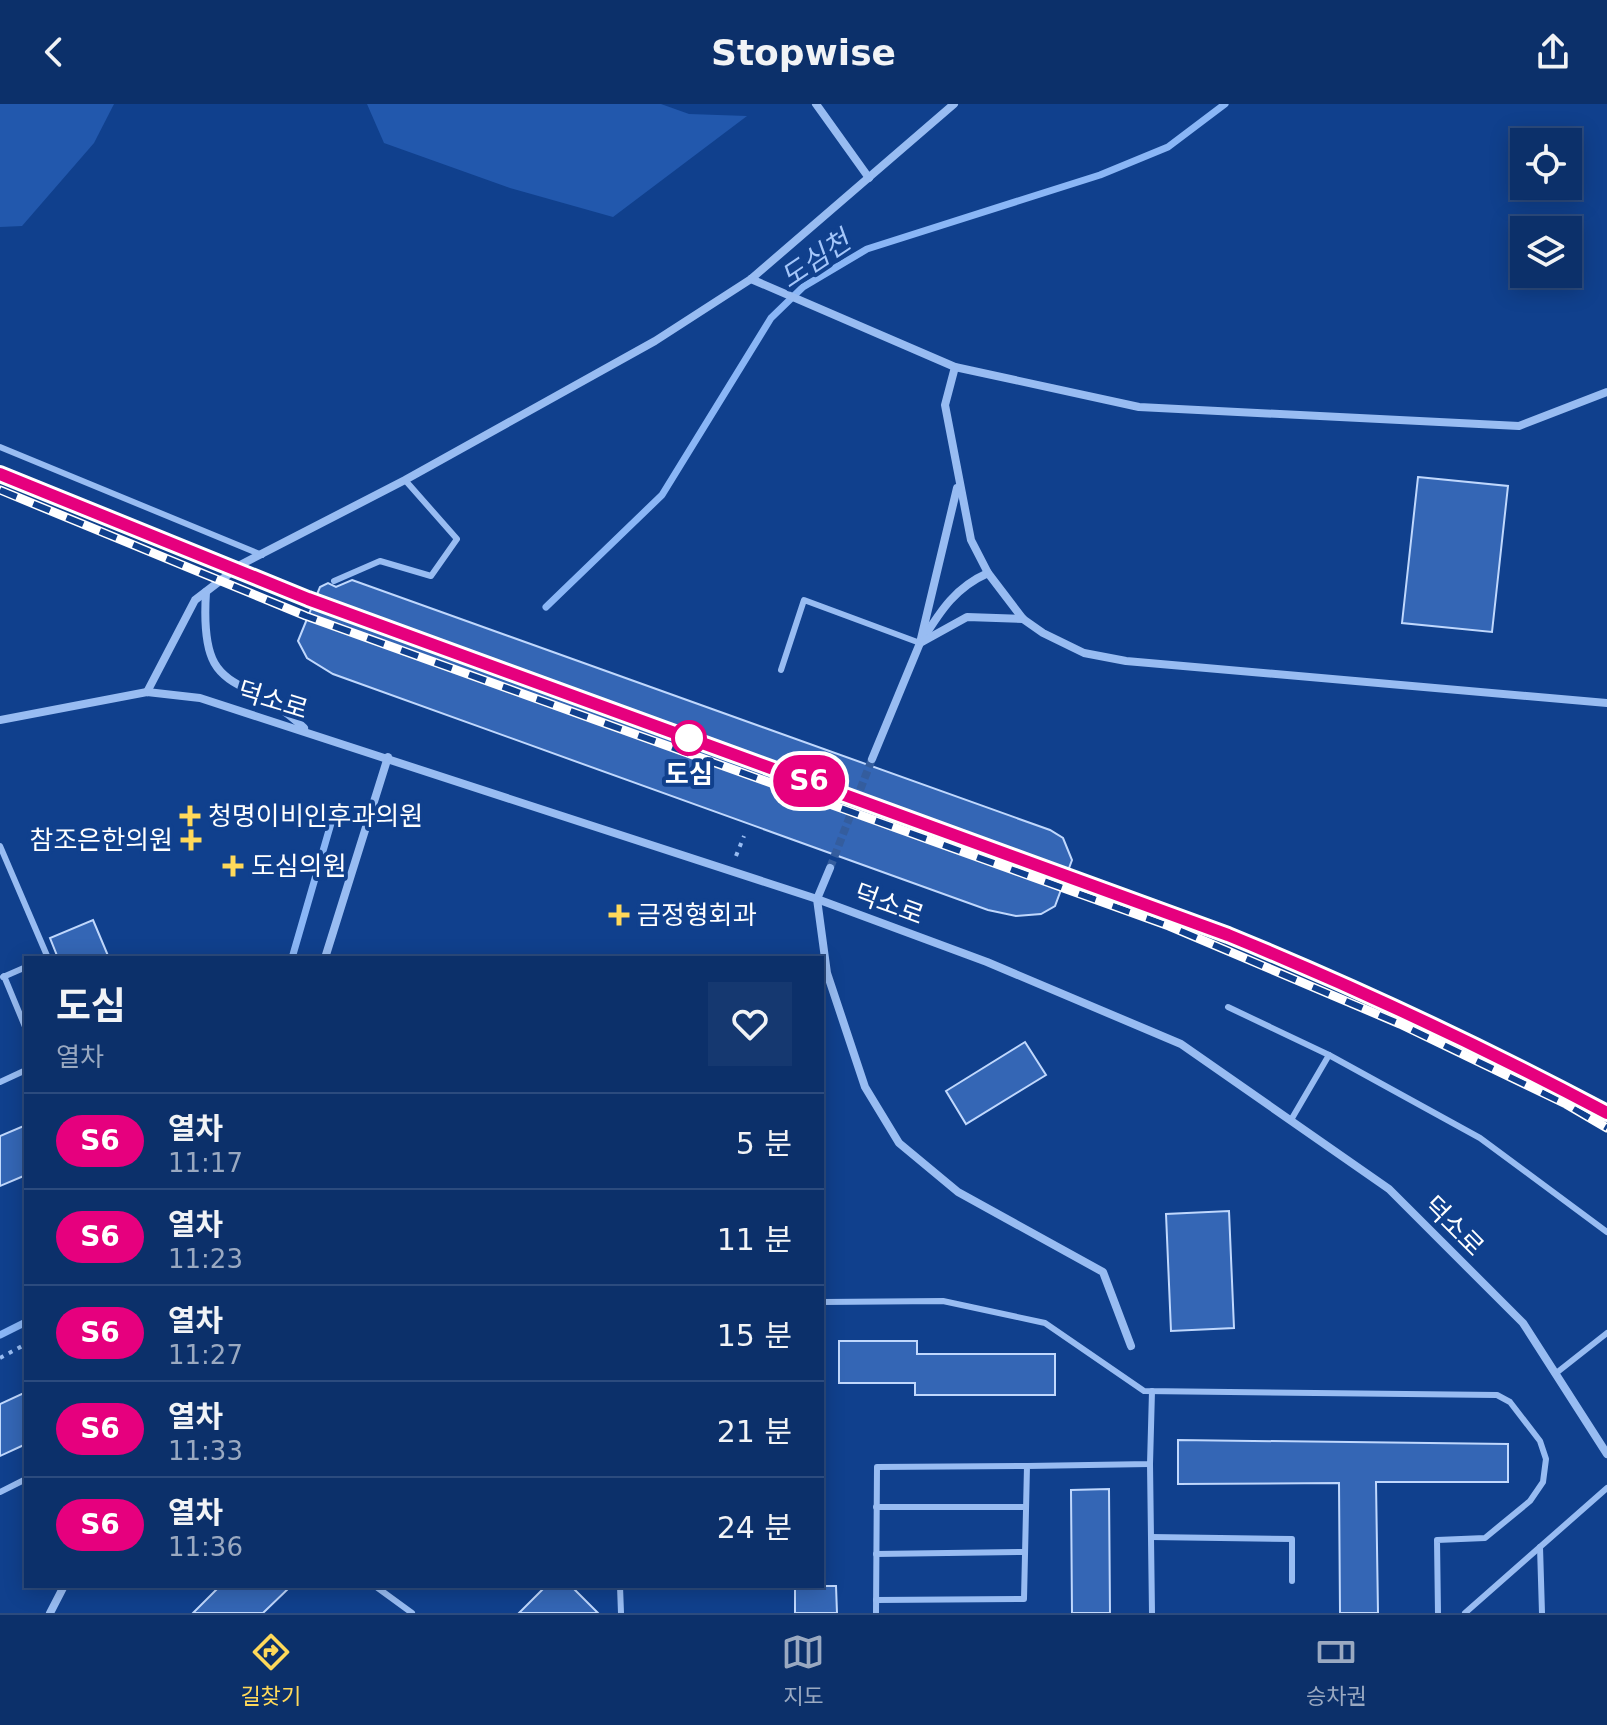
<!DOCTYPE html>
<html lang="ko">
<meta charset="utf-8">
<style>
:root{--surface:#0c306a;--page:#153870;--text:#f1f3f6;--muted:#9aa9c1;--line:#2c4b7e;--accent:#ffd95a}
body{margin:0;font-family:"DejaVu Sans","Noto Sans KR",sans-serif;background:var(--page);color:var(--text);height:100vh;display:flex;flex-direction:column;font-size:30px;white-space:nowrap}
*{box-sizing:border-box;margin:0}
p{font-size:26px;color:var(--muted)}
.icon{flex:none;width:44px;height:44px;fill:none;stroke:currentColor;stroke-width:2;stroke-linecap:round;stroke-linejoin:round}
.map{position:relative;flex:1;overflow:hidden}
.sheet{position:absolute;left:24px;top:852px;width:800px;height:632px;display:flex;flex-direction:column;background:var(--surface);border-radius:0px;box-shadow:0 4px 20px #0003,0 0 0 2px var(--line)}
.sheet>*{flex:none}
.badge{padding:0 16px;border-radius:26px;font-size:28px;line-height:52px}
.buttons{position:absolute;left:1510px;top:24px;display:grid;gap:16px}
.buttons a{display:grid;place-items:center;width:72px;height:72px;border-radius:0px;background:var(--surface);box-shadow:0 4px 20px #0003,0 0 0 2px var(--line);font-size:40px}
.map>.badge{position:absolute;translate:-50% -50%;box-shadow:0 0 0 4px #fff}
.round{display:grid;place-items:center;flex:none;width:84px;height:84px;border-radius:0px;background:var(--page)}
.head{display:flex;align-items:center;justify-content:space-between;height:136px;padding:0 32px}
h1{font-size:38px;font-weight:700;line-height:60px}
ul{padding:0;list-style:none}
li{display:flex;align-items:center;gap:24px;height:96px;padding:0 32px;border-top:2px solid var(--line)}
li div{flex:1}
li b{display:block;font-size:30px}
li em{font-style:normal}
li .badge{min-width:88px;font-weight:700;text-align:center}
header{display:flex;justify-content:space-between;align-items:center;height:104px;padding:0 32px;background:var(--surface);font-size:36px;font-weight:700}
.menu{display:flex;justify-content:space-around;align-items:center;height:112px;border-top:2px solid var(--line);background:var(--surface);font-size:22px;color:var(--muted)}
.menu a{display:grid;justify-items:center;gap:4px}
.menu .on{color:var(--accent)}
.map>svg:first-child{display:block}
</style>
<header><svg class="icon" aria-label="back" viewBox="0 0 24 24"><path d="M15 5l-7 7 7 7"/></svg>Stopwise<svg class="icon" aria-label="share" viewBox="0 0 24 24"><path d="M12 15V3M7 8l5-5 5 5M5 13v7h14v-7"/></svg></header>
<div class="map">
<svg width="1607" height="1509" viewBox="0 0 1607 1509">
<rect width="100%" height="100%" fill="#10408d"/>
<g fill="#2258ad">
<polygon points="0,0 114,0 94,39 22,122 0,123"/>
<polygon points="367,0 661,0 689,10 747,12 613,113 510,84 384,39"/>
</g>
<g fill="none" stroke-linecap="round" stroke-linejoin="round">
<g stroke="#8ab6f6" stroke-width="7">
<polyline points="546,503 662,391 771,214 803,183 867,145 1100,71 1168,43 1225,0"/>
<polyline points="292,854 334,709"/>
<polyline points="0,1231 26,1218"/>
</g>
</g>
<g fill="#3466b5" stroke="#c0d8fd" stroke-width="2">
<polygon points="1418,373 1508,382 1492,528 1402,519"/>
<polygon points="352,476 1050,726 1063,734 1072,756 1055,802 1041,810 1016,812 988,806 333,570 307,554 298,537 320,483 328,479 336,483"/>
<polygon points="93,816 109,854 58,854 50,834"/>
<polygon points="1025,938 1046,971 966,1020 946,987"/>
<polygon points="26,1021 26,1071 0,1082 0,1032"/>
<polygon points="1229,1107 1234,1224 1171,1227 1166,1110"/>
<polygon points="839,1237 917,1237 917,1250 1055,1250 1055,1291 915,1291 915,1279 839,1279"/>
<polygon points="26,1288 26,1340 0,1352 0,1300"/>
<polygon points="1178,1336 1508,1340 1508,1378 1376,1378 1378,1509 1340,1509 1339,1379 1178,1380"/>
<polygon points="1109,1385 1110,1509 1072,1509 1071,1386"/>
<polygon points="220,1482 291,1482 263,1509 193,1509"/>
<polygon points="546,1482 571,1482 598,1509 519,1509"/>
<polygon points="795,1482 836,1482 837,1509 795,1509"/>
</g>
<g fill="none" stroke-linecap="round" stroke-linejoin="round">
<polyline stroke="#345d9e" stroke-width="8" stroke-dasharray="8 4" stroke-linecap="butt" points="830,764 872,655"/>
<g stroke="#98bcf2" stroke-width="4" stroke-dasharray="4 6" stroke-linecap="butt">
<polyline points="736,752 744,732"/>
<polyline points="0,1254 26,1240"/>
</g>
<g stroke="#98bcf2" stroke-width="6">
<polyline points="0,343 262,451"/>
<polyline points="334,477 380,457 431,472 457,435 405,376"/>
<polyline points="781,566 804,496 920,539"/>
<polyline points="0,742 48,854"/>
<polyline points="4,872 26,925"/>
<polyline points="3,873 26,863"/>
<polyline points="1228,903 1329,951"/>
<polyline points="0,978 26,966"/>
<polyline points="1291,1016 1329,951 1480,1034 1607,1128"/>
<polyline points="822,1198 943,1197 1045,1219 1144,1287 1497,1291 1510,1298 1540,1337 1546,1355 1543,1378 1530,1397 1485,1434 1437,1436 1438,1509"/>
<polyline points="1555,1270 1607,1229"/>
<polyline points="1150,1360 1152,1509"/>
<polyline points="0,1388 26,1375"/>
<polyline points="876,1403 1026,1403"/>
<polyline points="1151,1433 1292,1435 1292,1477"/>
<polyline points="1540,1443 1542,1509"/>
<polyline points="876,1450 1025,1448"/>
<polyline points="375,1482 412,1509"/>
<polyline points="620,1482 621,1509"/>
<polyline points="876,1496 1024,1495 1027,1362 1150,1360 1152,1287"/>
<polyline points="876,1509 877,1363 1027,1362"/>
<polyline points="1465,1509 1607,1384"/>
</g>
<g stroke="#98bcf2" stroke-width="8">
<polyline points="816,0 869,74"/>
<polyline points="751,175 955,263 1139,303 1519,322 1607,288"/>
<polyline points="955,263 945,301 971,436 988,469 1023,515 1043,529 1084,549 1126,557 1607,599"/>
<path d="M206 488C199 598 241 564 304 624"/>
<path d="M923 535C941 506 956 483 988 469"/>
<polyline points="920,539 957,384"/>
<polyline points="147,588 195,496 242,460 405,376 655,237 751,175 954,0"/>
<polyline points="0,616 147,588 200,594 817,795 987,858 1181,940 1389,1085 1523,1219 1607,1350"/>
<polyline points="872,655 920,539 967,513 1023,515"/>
<polyline points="830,764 817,795 827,869 865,983 899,1039 958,1088 1103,1168 1131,1242"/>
<polyline points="325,854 388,653"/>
<polyline points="50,1509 64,1482"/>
</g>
<defs>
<g id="rail">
<path d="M0 370 308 495 1228 831C1357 885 1483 943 1607 1009"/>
<polyline points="0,386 306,512 1169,822 1400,920 1566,1000 1607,1024"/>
</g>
</defs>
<use href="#rail" stroke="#fff" stroke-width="9"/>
<use href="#rail" stroke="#10408d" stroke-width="6" stroke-dasharray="18" stroke-linecap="butt"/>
</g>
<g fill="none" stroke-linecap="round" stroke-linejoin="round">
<defs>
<path id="line" d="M0 370 308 495 1228 831C1357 884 1483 943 1607 1009"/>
</defs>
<use href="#line" stroke="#fff" stroke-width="18"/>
<use href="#line" stroke="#e6007e" stroke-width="12"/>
</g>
<circle fill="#fff" stroke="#e6007e" stroke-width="4" cx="689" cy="634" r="16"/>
<g fill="#ffd95a" stroke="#10408d" stroke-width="3">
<path d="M186 700h8v8h8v8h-8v8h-8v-8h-8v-8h8z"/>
<path d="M187 724h8v8h8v8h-8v8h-8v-8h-8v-8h8z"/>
<path d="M229 750h8v8h8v8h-8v8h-8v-8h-8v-8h8z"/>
<path d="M615 799h8v8h8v8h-8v8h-8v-8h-8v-8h8z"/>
</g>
<g text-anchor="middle" stroke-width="8" stroke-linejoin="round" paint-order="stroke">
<g font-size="26" fill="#fff" stroke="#10408d">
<text transform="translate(273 596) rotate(17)" y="9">덕소로</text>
<text transform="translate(889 800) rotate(20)" y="9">덕소로</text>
<text transform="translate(1454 1122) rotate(45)" y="9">덕소로</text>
</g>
<g font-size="26" font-weight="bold" fill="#fff" stroke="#10408d">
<text x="689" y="679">도심</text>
</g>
<g font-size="26" fill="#fff" stroke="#10408d" text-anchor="start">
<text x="208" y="721">청명이비인후과의원</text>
<text x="173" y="745" text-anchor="end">참조은한의원</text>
<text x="251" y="771">도심의원</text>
<text x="637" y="820">금정형회과</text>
</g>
<g font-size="28" font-style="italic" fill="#a4c6fa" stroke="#10408d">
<text transform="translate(815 155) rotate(-34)" y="10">도심천</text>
</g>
</g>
</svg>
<div class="buttons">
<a><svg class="icon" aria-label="locate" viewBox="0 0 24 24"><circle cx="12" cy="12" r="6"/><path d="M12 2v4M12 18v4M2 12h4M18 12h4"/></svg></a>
<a><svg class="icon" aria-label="layers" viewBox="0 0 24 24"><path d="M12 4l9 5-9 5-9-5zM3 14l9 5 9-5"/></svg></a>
</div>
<b class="badge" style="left:809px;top:677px;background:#e6007e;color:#fff">S6</b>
<section class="sheet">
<div class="head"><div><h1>도심</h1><p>열차</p></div><a class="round"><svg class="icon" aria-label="heart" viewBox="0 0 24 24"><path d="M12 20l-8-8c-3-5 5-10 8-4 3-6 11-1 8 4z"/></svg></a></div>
<ul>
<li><span class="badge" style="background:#e6007e;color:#fff">S6</span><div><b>열차</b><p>11:17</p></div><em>5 분</em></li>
<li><span class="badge" style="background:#e6007e;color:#fff">S6</span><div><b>열차</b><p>11:23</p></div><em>11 분</em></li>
<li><span class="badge" style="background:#e6007e;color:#fff">S6</span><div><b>열차</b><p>11:27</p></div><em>15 분</em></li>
<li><span class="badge" style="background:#e6007e;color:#fff">S6</span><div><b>열차</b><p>11:33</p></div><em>21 분</em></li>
<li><span class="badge" style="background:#e6007e;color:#fff">S6</span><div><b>열차</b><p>11:36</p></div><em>24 분</em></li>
</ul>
</section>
</div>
<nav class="menu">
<a class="on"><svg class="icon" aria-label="directions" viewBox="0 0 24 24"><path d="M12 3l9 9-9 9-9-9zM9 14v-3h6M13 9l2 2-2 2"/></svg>길찾기</a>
<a><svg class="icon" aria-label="map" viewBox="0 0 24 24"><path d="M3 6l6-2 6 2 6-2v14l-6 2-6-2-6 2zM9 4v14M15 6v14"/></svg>지도</a>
<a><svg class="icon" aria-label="tickets" viewBox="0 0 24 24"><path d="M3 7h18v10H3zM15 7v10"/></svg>승차권</a>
</nav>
